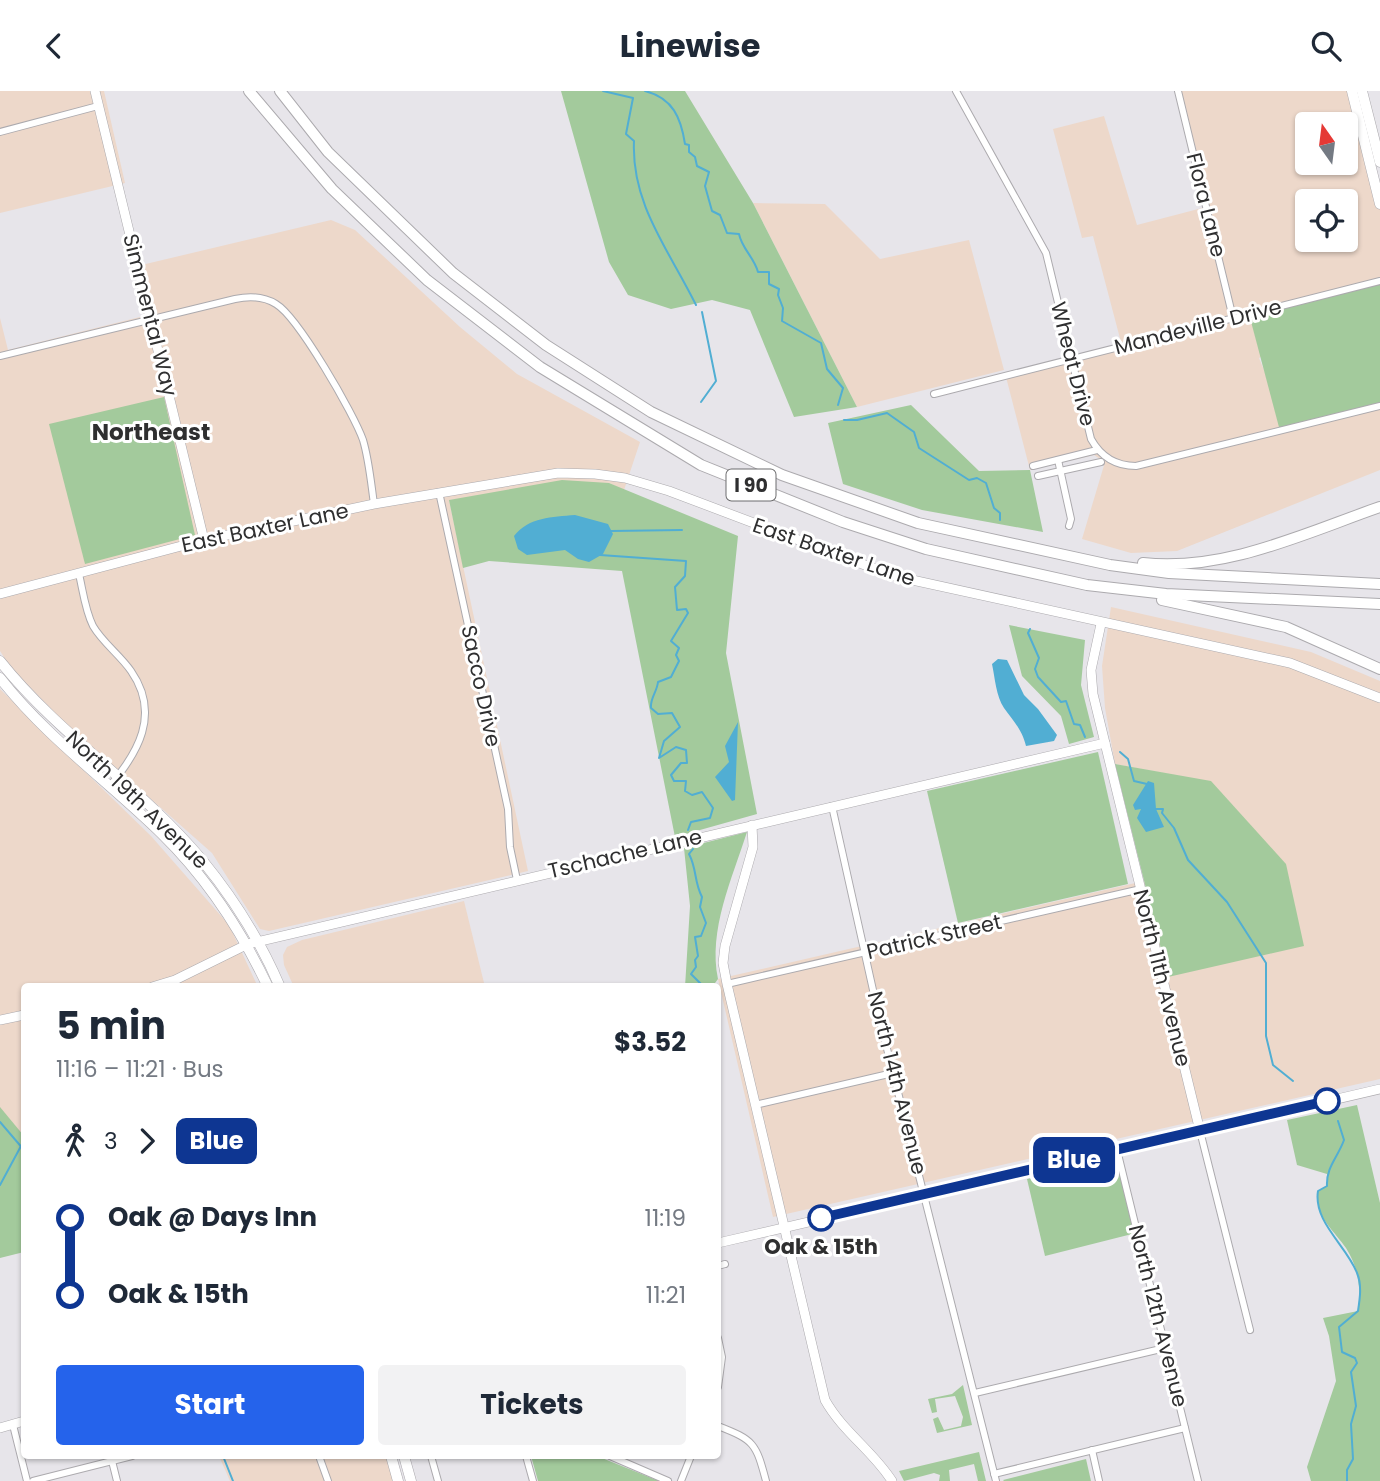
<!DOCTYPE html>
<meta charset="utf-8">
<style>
:root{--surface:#fff;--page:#f2f2f3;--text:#1f2937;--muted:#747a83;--accent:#2563eb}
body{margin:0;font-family:Poppins,sans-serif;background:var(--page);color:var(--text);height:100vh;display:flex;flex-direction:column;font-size:26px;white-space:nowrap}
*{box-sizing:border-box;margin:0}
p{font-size:23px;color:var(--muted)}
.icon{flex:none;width:38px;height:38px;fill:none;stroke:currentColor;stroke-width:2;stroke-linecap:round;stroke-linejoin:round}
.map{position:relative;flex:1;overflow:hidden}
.details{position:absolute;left:21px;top:892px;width:700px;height:476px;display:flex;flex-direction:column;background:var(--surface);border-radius:7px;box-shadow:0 2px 5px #0004}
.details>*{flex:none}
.badge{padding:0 14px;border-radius:10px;font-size:24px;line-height:46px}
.needle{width:46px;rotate:346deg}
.buttons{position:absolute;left:1295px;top:21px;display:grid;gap:14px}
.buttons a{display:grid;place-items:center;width:63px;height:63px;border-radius:7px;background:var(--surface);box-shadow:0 2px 5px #0004;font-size:35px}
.map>.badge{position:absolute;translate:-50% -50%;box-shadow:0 0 0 4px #fff}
.legs{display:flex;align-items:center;gap:10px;height:77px;padding:0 35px;font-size:23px}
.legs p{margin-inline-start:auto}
.summary{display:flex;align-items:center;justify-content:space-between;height:119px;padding:0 35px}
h1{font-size:38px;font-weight:700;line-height:52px}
.button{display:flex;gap:14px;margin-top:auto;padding:14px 35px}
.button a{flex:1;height:80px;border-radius:7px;background:var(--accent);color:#fff;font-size:28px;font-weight:700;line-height:80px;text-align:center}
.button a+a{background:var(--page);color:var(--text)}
ul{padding:0 35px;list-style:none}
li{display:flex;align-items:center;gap:24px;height:77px;font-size:26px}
li i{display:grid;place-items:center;width:10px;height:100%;margin:0 9px;background:currentColor}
li i::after{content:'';width:18px;height:18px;margin:-9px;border:5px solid;border-radius:50%;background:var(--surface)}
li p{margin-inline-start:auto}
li:first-child i{background:linear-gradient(#0000 50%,currentColor 0)}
li:last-child i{background:linear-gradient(currentColor 50%,#0000 0)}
header{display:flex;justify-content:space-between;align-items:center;height:91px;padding:0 35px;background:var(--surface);font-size:32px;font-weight:700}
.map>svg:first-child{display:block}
</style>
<header><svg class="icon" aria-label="back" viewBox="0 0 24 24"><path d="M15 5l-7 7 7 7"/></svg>Linewise<svg class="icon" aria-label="search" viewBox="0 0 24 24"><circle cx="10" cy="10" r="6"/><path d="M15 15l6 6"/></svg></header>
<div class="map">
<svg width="1380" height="1390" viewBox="0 0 1380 1390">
<rect width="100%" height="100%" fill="#e7e5ea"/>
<g fill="#edd8ca" fill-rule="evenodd">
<polygon points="0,0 104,0 125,92 0,122"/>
<path d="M1178 0H1352L1380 117V190L1259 267 1266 284 1380 315V379L1177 460 1131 462 1082 448 1105 371 1094 364 1030 379 1006 286 1122 255 1093 145 1082 147 1053 38 1104 25 1137 134 1206 116ZM1307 33H1346V72H1307ZM1307 110H1346V149H1307Z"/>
<polygon points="753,112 825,113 880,168 969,149 1004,279 857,316"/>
<polygon points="331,129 355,139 460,236 517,283 640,351 624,399 609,392 449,409 528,780 269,840 260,838 212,762 66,633 11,577 0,560 0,227 8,259 144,225 133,176"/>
<polygon points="1111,516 1311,561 1380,590 1380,988 773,1126 718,888 1144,790 1168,886 1211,691 1115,673 1105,617 1102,575"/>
<polygon points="0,598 151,745 229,834 258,896 24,896 24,1050 0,1017"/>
<polygon points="464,810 485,896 294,896 284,874 283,864 287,856 302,849"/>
<polygon points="219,1365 388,1365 395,1390 230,1390"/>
</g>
<g fill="#a3ca9c">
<polygon points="561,0 685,0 753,112 857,316 794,326 750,219 712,209 671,218 628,204 609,171"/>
<polygon points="1380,190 1380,315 1280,340 1249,223"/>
<polygon points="164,306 195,444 85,473 49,333"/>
<polygon points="911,314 979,380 1030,379 1043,441 922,419 843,393 828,332"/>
<polygon points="562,389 609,392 738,445 726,562 757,723 675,746 622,480 489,470 463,477 449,409"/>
<polygon points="1009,534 1085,549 1081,594 1094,646 1069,653 1061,625 1022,585"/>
<polygon points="1098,661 1128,793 958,832 927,700"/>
<polygon points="1115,673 1211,690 1286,773 1304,855 1168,886"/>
<path d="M747 741C732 788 708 839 718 888L712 896H685L690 815 684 757Z"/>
<path d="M1357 1014 1380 1112V1390H1311L1307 1376 1336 1290 1329 1245 1323 1227 1358 1220C1361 1197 1359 1178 1346 1157 1334 1139 1314 1125 1318 1100L1327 1095V1083L1297 1074 1287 1029Z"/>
<polygon points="0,1016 24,1045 24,1161 0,1167"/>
<polygon points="1118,1068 1136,1142 1045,1165 1027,1088"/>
<polygon points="963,1294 972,1334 937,1342 933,1328 938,1326 944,1339 961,1335 963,1326 955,1305 935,1308 937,1321 932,1322 928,1308 952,1303"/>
<polygon points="979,1361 986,1390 978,1390 974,1373 949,1379 950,1390 939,1390 940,1384 934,1382 904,1390 899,1380"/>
<polygon points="531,1365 597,1365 659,1390 538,1390"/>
<polygon points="1086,1368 1091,1390 1004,1390 1003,1389"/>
</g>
<g fill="#51aed3">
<path d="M575 424 608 433 613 443 603 463 589 471 578 468 565 459 527 464 518 458 514 445C529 426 552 426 575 424Z"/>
<path d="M998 568 1007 569 1024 604 1038 618 1057 644 1054 650 1026 655C1022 638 1013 630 1004 617 996 605 995 587 992 573Z"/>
<polygon points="738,631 735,709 732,710 715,686 729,671 725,655"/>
<polygon points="1148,690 1154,692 1156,718 1164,736 1146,741 1137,727 1141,718 1135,719 1133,714"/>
</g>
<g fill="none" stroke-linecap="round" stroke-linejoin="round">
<g stroke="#51aed3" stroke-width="2">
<path d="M603 0 633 7 626 43 634 50C631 113 669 159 696 214"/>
<path d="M645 0C673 7 681 27 685 53L689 54V61L695 66 697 75 709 81 705 95 712 120 720 124 727 142 739 143C742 158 754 166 758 181H769V193L779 198 778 204 783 217 782 230 821 252 827 278 843 297 838 314"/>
<polyline points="701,311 716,290 702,221"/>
<polyline points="844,329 857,329 887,322 914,341 919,357 969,389 977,387 986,392 994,417 1000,422 1000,429"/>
<polyline points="611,440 682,439"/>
<path d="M600 464 686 470 685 485 675 496 677 519 686 518 688 522 671 550 679 557 676 564 679 570 671 586 658 591C657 601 650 607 651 617L658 623 672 622 680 636 664 650 659 667 676 656 686 659 687 672H681L671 684 674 690H686L685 700 692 704 702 701 713 717 710 727 691 731 688 739"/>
<polyline points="1030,538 1028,542 1039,567 1035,578 1038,586 1061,611 1066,610 1074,633 1080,634 1085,646"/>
<polyline points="1120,661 1128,668 1134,690 1147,693"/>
<polyline points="1156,718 1163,718 1162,722 1174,737 1188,769 1227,811 1266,872 1266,945 1273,974 1293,990"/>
<path d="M693 758 689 763C697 778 694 791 702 806L700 816 706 832 701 845 695 846 698 865 695 869 696 876 691 883 704 896"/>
<path d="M1338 1030 1344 1049C1338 1066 1326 1076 1327 1095L1318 1100C1313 1131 1347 1155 1357 1182 1362 1194 1360 1207 1358 1220L1339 1236 1342 1261 1355 1267 1357 1272 1351 1281 1356 1315 1351 1333 1353 1368 1347 1379V1390"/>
<polyline points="0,1031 24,1059"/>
<polyline points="0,1094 21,1055"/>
<polyline points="223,1365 233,1390"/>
</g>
<defs>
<g id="street">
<path d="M956 0 1046 162 1091 348C1101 366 1115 375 1136 375L1380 315"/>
<polyline points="1178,0 1233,227"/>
<polyline points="0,41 98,15"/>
<path d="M0 265 235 208C249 205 263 205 276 213 298 226 354 323 363 349 369 369 371 392 374 413"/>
<polyline points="934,303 1380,190"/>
<polyline points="1058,369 1071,428 1069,435"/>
<polyline points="1033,375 1097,359"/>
<polyline points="1038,385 1101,371"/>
<polyline points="439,401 508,718 510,756 517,789"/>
<path d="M79 483C83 500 85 519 93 535 103 552 120 564 131 580 161 623 138 662 109 696"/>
<polyline points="832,715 879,926 996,1390"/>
<polyline points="727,893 1141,798"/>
<polyline points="755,1014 893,982"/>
<polyline points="1200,1040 1250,1239"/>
<polyline points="1117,1059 1198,1390"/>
<polyline points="718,1175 725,1173"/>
<polyline points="718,1247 722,1266 718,1296"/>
<polyline points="975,1302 1165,1257"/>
<polyline points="13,1334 27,1390"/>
<path d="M718 1335C754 1349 756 1352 766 1390"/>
<polyline points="1092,1359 1099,1390"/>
<polyline points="319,1365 328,1390"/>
<polyline points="431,1365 438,1390"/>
<polyline points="526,1365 533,1390"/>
<polyline points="610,1365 668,1390"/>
<polyline points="112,1370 117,1390"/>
<polyline points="994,1383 1185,1337"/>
<polyline points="33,1390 132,1365"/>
<polyline points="681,1390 691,1365"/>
</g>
<g id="secondary">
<polyline points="95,0 204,449"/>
<polyline points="0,503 204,449 374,413 558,382 595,383 625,387 669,400 894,485 1290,572 1380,607"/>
<polyline points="1101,533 1091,579 1093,603 1200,1040"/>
<path d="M752 734 753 756 725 855 723 872 727 893 825 1309C843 1341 873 1360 892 1390"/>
<polyline points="152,896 175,889 248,853 1105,652"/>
<polyline points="0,929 24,924"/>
<polyline points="718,1152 1380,998"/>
<polyline points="0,1337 24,1330"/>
</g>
<g id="primary">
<polyline points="1352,0 1380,113"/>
<polyline points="1362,0 1380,71"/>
<path d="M0 570C59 644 141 696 202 769 234 808 260 849 280 896"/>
<path d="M0 587C47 647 108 690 162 743 207 787 241 839 268 896"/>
<polyline points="391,1365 398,1390"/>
<polyline points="404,1365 411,1390"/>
</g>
<g id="highway">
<polyline points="249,0 332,98 427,189 540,276 701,374 843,431 926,458 1087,494 1166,503 1380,513"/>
<polyline points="280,0 328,61 453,182 546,254 651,321 782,384 918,432 1110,474 1169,482 1380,493"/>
<path d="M1143 472C1225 481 1305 442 1380 416"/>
<polyline points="1162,509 1286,536 1380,578"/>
</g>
</defs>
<use href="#street" stroke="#acaaae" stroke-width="8"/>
<use href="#secondary" stroke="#acaaae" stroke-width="10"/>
<use href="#primary" stroke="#acaaae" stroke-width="11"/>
<use href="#highway" stroke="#acaaae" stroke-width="12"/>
<use href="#street" stroke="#fff" stroke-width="6"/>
<use href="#secondary" stroke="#fff" stroke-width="9"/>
<use href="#primary" stroke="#fff" stroke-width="10"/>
<use href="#highway" stroke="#fff" stroke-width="10"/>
</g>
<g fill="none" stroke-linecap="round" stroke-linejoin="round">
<defs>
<polyline id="line-1" points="821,1127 1327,1010"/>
</defs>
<use href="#line-1" stroke="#fff" stroke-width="16"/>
<use href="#line-1" stroke="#0e3692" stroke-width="10"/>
</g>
<g fill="#fff" stroke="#0e3692" stroke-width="3.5">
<circle cx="1327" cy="1010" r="12"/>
<circle cx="821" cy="1127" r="12"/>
</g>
<g text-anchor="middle" stroke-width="6" stroke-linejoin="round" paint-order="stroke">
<rect fill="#fff" stroke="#6d6d6e" stroke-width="2" x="726.5" y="378.5" width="49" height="31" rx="5"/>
<g font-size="19" font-weight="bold" fill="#2f2f30">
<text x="751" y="401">I 90</text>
</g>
<g font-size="21" fill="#2f2f30" stroke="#fff">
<text transform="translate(1206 114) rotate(76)" y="7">Flora Lane</text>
<text transform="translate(150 224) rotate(76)" y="7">Simmental Way</text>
<text transform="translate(1198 236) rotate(-14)" y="7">Mandeville Drive</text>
<text transform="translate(1073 273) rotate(76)" y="7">Wheat Drive</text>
<text transform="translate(265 437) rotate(-12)" y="7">East Baxter Lane</text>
<text transform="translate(834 461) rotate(19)" y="7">East Baxter Lane</text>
<text transform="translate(481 595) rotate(78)" y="7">Sacco Drive</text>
<text transform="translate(137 709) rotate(44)" y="7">North 19th Avenue</text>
<text transform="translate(625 763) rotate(-13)" y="7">Tschache Lane</text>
<text transform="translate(934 846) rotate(-13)" y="7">Patrick Street</text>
<text transform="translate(1162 887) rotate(76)" y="7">North 11th Avenue</text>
<text transform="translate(897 992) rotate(76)" y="7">North 14th Avenue</text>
<text transform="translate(1158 1225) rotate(76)" y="7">North 12th Avenue</text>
</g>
<g font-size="21" font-weight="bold" fill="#2f2f30" stroke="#fff">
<text x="821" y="1163">Oak &amp; 15th</text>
</g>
<g font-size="23" font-weight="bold" fill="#2f2f30" stroke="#fff">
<text x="151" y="349">Northeast</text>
</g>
</g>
</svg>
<div class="buttons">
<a><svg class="needle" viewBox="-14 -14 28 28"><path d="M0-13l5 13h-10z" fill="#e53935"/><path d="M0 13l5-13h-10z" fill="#747a83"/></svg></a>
<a><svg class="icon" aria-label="locate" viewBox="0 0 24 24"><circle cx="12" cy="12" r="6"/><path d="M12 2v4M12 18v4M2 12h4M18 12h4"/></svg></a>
</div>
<b class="badge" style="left:1074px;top:1069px;background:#0e3692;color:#fff">Blue</b>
<section class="details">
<div class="summary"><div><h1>5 min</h1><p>11:16 – 11:21 · Bus</p></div><b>$3.52</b></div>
<div class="legs"><svg class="icon" aria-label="walk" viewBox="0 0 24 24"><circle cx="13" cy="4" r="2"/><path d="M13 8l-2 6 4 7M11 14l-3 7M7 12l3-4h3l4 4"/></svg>3<svg class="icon" aria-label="forward" viewBox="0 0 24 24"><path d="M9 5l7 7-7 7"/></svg><b class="badge" style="background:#0e3692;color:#fff">Blue</b></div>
<ul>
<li><i style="color:#0e3692"></i><b>Oak @ Days Inn</b><p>11:19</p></li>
<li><i style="color:#0e3692"></i><b>Oak &amp; 15th</b><p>11:21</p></li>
</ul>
<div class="button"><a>Start</a><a>Tickets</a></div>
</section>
</div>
